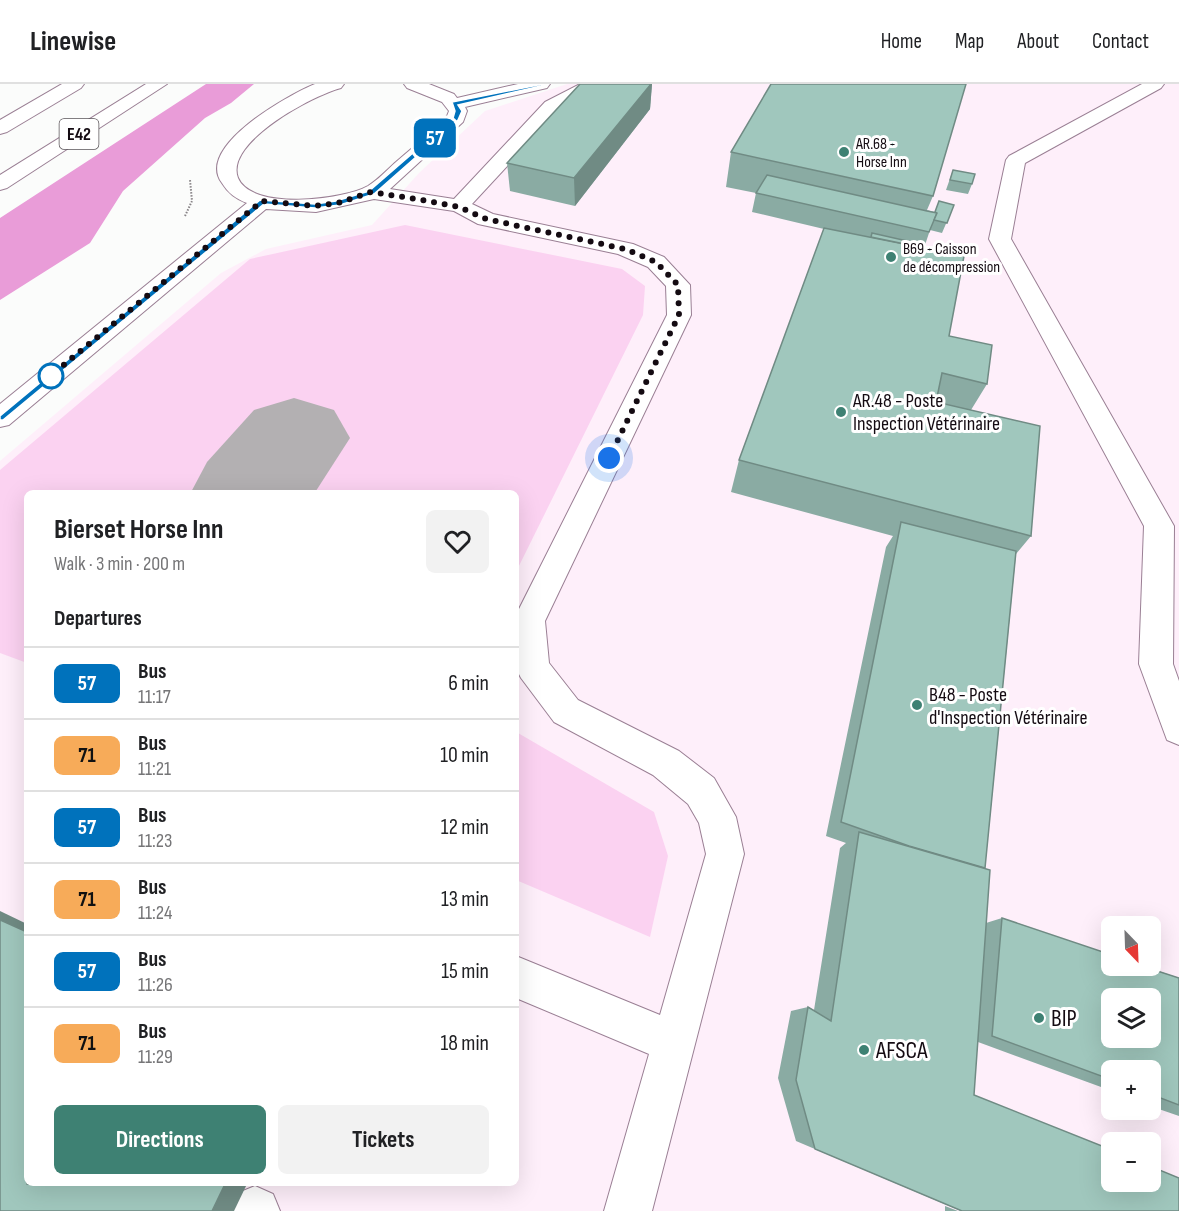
<!DOCTYPE html>
<meta charset="utf-8">
<style>
:root{--surface:#fff;--page:#f2f2f2;--text:#202124;--muted:#757577;--line:#e0e0e0;--accent:#3e8173}
body{margin:0;font-family:"Sofia Sans Condensed",sans-serif;background:var(--page);color:var(--text);height:100vh;display:flex;flex-direction:column;font-size:22px;white-space:nowrap}
*{box-sizing:border-box;margin:0}
p{font-size:20px;color:var(--muted)}
.icon{flex:none;width:33px;height:33px;fill:none;stroke:currentColor;stroke-width:2;stroke-linecap:round;stroke-linejoin:round}
.map{position:relative;flex:1;overflow:hidden}
.sheet{position:absolute;left:24px;top:406px;width:495px;height:696px;display:flex;flex-direction:column;background:var(--surface);border-radius:9px;box-shadow:0 6px 24px #0002}
.sheet>*{flex:none}
.badge{padding:0 12px;border-radius:9px;font-size:21px;line-height:39px}
.needle{width:39px;rotate:157deg}
.buttons{position:absolute;left:1101px;top:832px;display:grid;gap:12px}
.buttons a{display:grid;place-items:center;width:60px;height:60px;border-radius:9px;background:var(--surface);box-shadow:0 6px 24px #0002;font-size:30px}
.you{position:absolute;width:30px;height:30px;margin:-15px;border:4px solid #fff;border-radius:50%;background:#1a73e8;box-shadow:0 0 0 9px #1a73e833}
.map>.badge{position:absolute;translate:-50% -50%;box-shadow:0 0 0 3px #fff}
h2{padding:0 30px;font-size:22px;line-height:54px}
.round{display:grid;place-items:center;flex:none;width:63px;height:63px;border-radius:9px;background:var(--page)}
.overview{display:flex;align-items:center;justify-content:space-between;height:102px;padding:0 30px}
h1{font-size:28px;font-weight:700;line-height:45px}
.primary-button{display:flex;gap:12px;margin-top:auto;padding:12px 30px}
.primary-button a{flex:1;height:69px;border-radius:9px;background:var(--accent);color:#fff;font-size:24px;font-weight:700;line-height:69px;text-align:center}
.primary-button a+a{background:var(--page);color:var(--text)}
ul{padding:0;list-style:none}
li{display:flex;align-items:center;gap:18px;height:72px;padding:0 30px;border-top:2px solid var(--line)}
li div{flex:1}
li b{display:block;font-size:22px}
li em{font-style:normal}
li .badge{min-width:66px;font-weight:700;text-align:center}
header{display:flex;align-items:center;gap:36px;box-sizing:border-box;height:84px;padding:0 30px;background:var(--surface);border-bottom:2px solid var(--line)}
header strong{font-size:28px}
nav{display:flex;gap:33px;margin-inline-start:auto;font-size:21px}
.map>svg:first-child{display:block}
</style>
<header>
<strong>Linewise</strong>
<nav><a>Home</a><a>Map</a><a>About</a><a>Contact</a></nav>
</header>
<div class="map">
<svg width="1179" height="1127" viewBox="0 0 1179 1127">
<rect width="100%" height="100%" fill="#fbfcfb"/>
<path fill="#feeffa" fill-rule="evenodd" d="M567 0H1179V1127H0V377L221 189 266 165 372 141 419 89 485 27ZM27 410H516V1100H27ZM1112 843H1150V882H1112ZM1112 915H1150V954H1112ZM1112 987H1150V1026H1112ZM1112 1059H1150V1098H1112Z"/>
<g fill="#fbd2f1">
<polygon points="405,141 622,185 645,202 643,231 516,488 516,410 27,410 27,579 0,569 0,386 250,175"/>
<polygon points="516,646 518,649 654,728 668,772 650,853 516,796"/>
</g>
<polygon fill="#e99cd8" points="206,0 254,0 231,19 205,34 123,107 90,159 0,216 0,134"/>
<g fill="none" stroke-linecap="round" stroke-linejoin="round">
<polygon fill="#b3b0b2" fill-rule="evenodd" points="294,314 334,326 350,354 314,410 190,410 207,378 254,326"/>
<defs>
<g id="minor">
<path d="M315 0H344L341 4C314 11 224 58 238 94 252 127 343 116 368 102 378 96 387 86 396 78 413 63 431 49 447 32L449 27 442 18 407 4 404 0H429L454 10 457 14 518 0H550L547 4 465 23 467 27 463 38 390 105 454 115 545 18 580 0H602L599 4 559 26 472 120 493 130 633 160 664 173 690 201 691 231 545 537 549 579 578 616 679 667 714 694 736 733 744 770 652 1127H604L649 970 516 914V872L660 931 706 770 699 739 688 720 653 691 554 638 521 594 516 584V531L667 231 666 202 648 183 618 170 478 140 454 127 374 115 316 128 266 125 9 341 0 343V320L247 119C236 115 228 109 222 99 195 63 288 11 315 0Z"/>
<polygon points="1142,0 1164,0 1161,4 1025,79 1011,155 1174,442 1173,580 1179,597 1179,661 1167,656 1139,580 1144,442 989,155 1006,76 1009,72"/>
<polygon points="255,1102 273,1110 280,1127 231,1127 238,1109"/>
</g>
<g id="highway">
<polygon points="62,0 84,0 81,4 7,48 0,50 0,36"/>
<polygon points="146,0 167,0 7,104 0,106 0,91"/>
</g>
</defs>
<use href="#minor" stroke="#9a7f94" stroke-width="2"/>
<use href="#highway" stroke="#9a7f94" stroke-width="2"/>
<polyline stroke="#878386" stroke-width="2" stroke-dasharray="1.5 1.5" stroke-linecap="butt" points="185,132 192,117 190,96"/>
<use href="#minor" fill="#fff" fill-rule="evenodd"/>
<use href="#highway" fill="#fff" fill-rule="evenodd"/>
</g>
<g fill="#8aaba3">
<polygon points="580,0 652,0 650,25 575,122 510,107 507,79"/>
<polygon points="731,68 933,112 927,126 935,128 954,121 942,149 930,146 924,164 949,252 987,300 971,326 1031,452 1016,470 985,784 986,839 1002,834 1179,894 1179,1032 1150,1022 1150,987 1112,987 1112,1007 978,958 961,1127 796,1057 778,994 791,927 808,923 814,926 840,764 846,759 826,752 886,463 893,452 731,408 739,376 824,145 752,128 756,109 726,103"/>
<polygon points="953,86 972,100 968,110 946,106"/>
<polygon points="945,1122 958,1127 945,1127"/>
</g>
<g fill="#708b84">
<polygon points="651,0 652,0 650,25 575,122 574,94"/>
<polygon points="0,827 27,840 27,848 0,836"/>
<polygon points="225,1100 247,1100 234,1127 212,1127"/>
</g>
<g fill="#a0c7bd" stroke="#708b84" stroke-width="1.5" fill-rule="evenodd">
<polygon points="580,0 651,0 574,94 507,79"/>
<polygon points="771,0 966,0 933,112 731,68"/>
<polygon points="953,86 975,90 972,100 950,96"/>
<polygon points="767,91 927,127 937,129 929,148 756,109"/>
<polygon points="939,117 954,121 947,139 934,136 937,129 935,128"/>
<polygon points="824,144 964,172 949,252 992,261 987,300 942,289 936,318 1040,342 1031,452 739,376"/>
<polygon points="872,149 925,161 924,164 871,153"/>
<polygon points="901,438 1016,467 985,784 909,762 841,738"/>
<polygon points="859,748 990,786 974,1011 1112,1066 1112,1098 1150,1098 1150,1082 1179,1094 1179,1127 962,1127 815,1065 796,996 808,923 831,937"/>
<path d="M1002 834 1112 871V882H1142L1179 894V1021L1150 1010V987H1112V996L992 952ZM1112 915H1150V954H1112Z"/>
<polygon points="0,836 27,848 27,1100 225,1100 212,1127 0,1127"/>
</g>
<polygon fill="#0072bc" stroke="#fff" stroke-width="1.5" points="541,2 458,21 462,27 458,36 374,110 340,121 315,124 264,120 3,336 0,336 0,332 260,116 315,120 336,117 369,107 453,34 455,27 452,18 543,0"/>
<g fill="none" stroke-linecap="round" stroke-linejoin="round">
<polyline stroke="#140b12" stroke-width="6" stroke-dasharray="0 10.8" points="51,292 49,293 262,117 315,122 338,119 371,108 422,116 459,123 486,135 625,165 656,178 678,201 679,231 609,374"/>
</g>
<g fill="#3e8173" stroke="#fff" stroke-width="2">
<circle cx="844" cy="68" r="6"/>
<circle cx="891" cy="173" r="6"/>
<circle cx="841" cy="328" r="6"/>
<circle cx="917" cy="621" r="6"/>
<circle cx="1039" cy="934" r="6"/>
<circle cx="864" cy="966" r="6"/>
</g>
<circle fill="#fff" stroke="#0072bc" stroke-width="3" cx="51" cy="292" r="12"/>
<g text-anchor="middle" stroke-width="6" stroke-linejoin="round" paint-order="stroke">
<g font-size="16" fill="#140b12" stroke="#fff" text-anchor="start">
<text x="856" y="65">AR.68 -<tspan x="856" dy="18">Horse Inn</tspan></text>
<text x="903" y="170">B69 - Caisson<tspan x="903" dy="18">de décompression</tspan></text>
</g>
<rect fill="#fff" stroke="#5a5459" stroke-width="1.5" x="59.5" y="35" width="39" height="30" rx="4.5"/>
<g font-size="18" font-weight="bold" fill="#140b12">
<text x="79" y="56">E42</text>
</g>
<g font-size="20" fill="#140b12" stroke="#fff" text-anchor="start">
<text x="853" y="323">AR.48 - Poste<tspan x="853" dy="23">Inspection Vétérinaire</tspan></text>
<text x="929" y="617">B48 - Poste<tspan x="929" dy="23">d'Inspection Vétérinaire</tspan></text>
</g>
<g font-size="24" fill="#140b12" stroke="#fff" text-anchor="start">
<text x="1051" y="942">BIP</text>
<text x="876" y="974">AFSCA</text>
</g>
</g>
</svg>
<div class="buttons">
<a><svg class="needle" viewBox="-14 -14 28 28"><path d="M0-13l5 13h-10z" fill="#e53935"/><path d="M0 13l5-13h-10z" fill="#757577"/></svg></a>
<a><svg class="icon" aria-label="layers" viewBox="0 0 24 24"><path d="M12 4l9 5-9 5-9-5zM3 14l9 5 9-5"/></svg></a>
<a>+</a>
<a>−</a>
</div>
<div class="you" style="left:609px;top:374px"></div>
<b class="badge" style="left:435px;top:54px;background:#0072bc;color:#fff">57</b>
<section class="sheet">
<div class="overview"><div><h1>Bierset Horse Inn</h1><p>Walk · 3 min · 200 m</p></div><a class="round"><svg class="icon" aria-label="heart" viewBox="0 0 24 24"><path d="M12 20l-8-8c-3-5 5-10 8-4 3-6 11-1 8 4z"/></svg></a></div>
<h2>Departures</h2>
<ul>
<li><span class="badge" style="background:#0072bc;color:#fff">57</span><div><b>Bus</b><p>11:17</p></div><em>6 min</em></li>
<li><span class="badge" style="background:#f7ab59;color:#111">71</span><div><b>Bus</b><p>11:21</p></div><em>10 min</em></li>
<li><span class="badge" style="background:#0072bc;color:#fff">57</span><div><b>Bus</b><p>11:23</p></div><em>12 min</em></li>
<li><span class="badge" style="background:#f7ab59;color:#111">71</span><div><b>Bus</b><p>11:24</p></div><em>13 min</em></li>
<li><span class="badge" style="background:#0072bc;color:#fff">57</span><div><b>Bus</b><p>11:26</p></div><em>15 min</em></li>
<li><span class="badge" style="background:#f7ab59;color:#111">71</span><div><b>Bus</b><p>11:29</p></div><em>18 min</em></li>
</ul>
<div class="primary-button"><a>Directions</a><a>Tickets</a></div>
</section>
</div>
